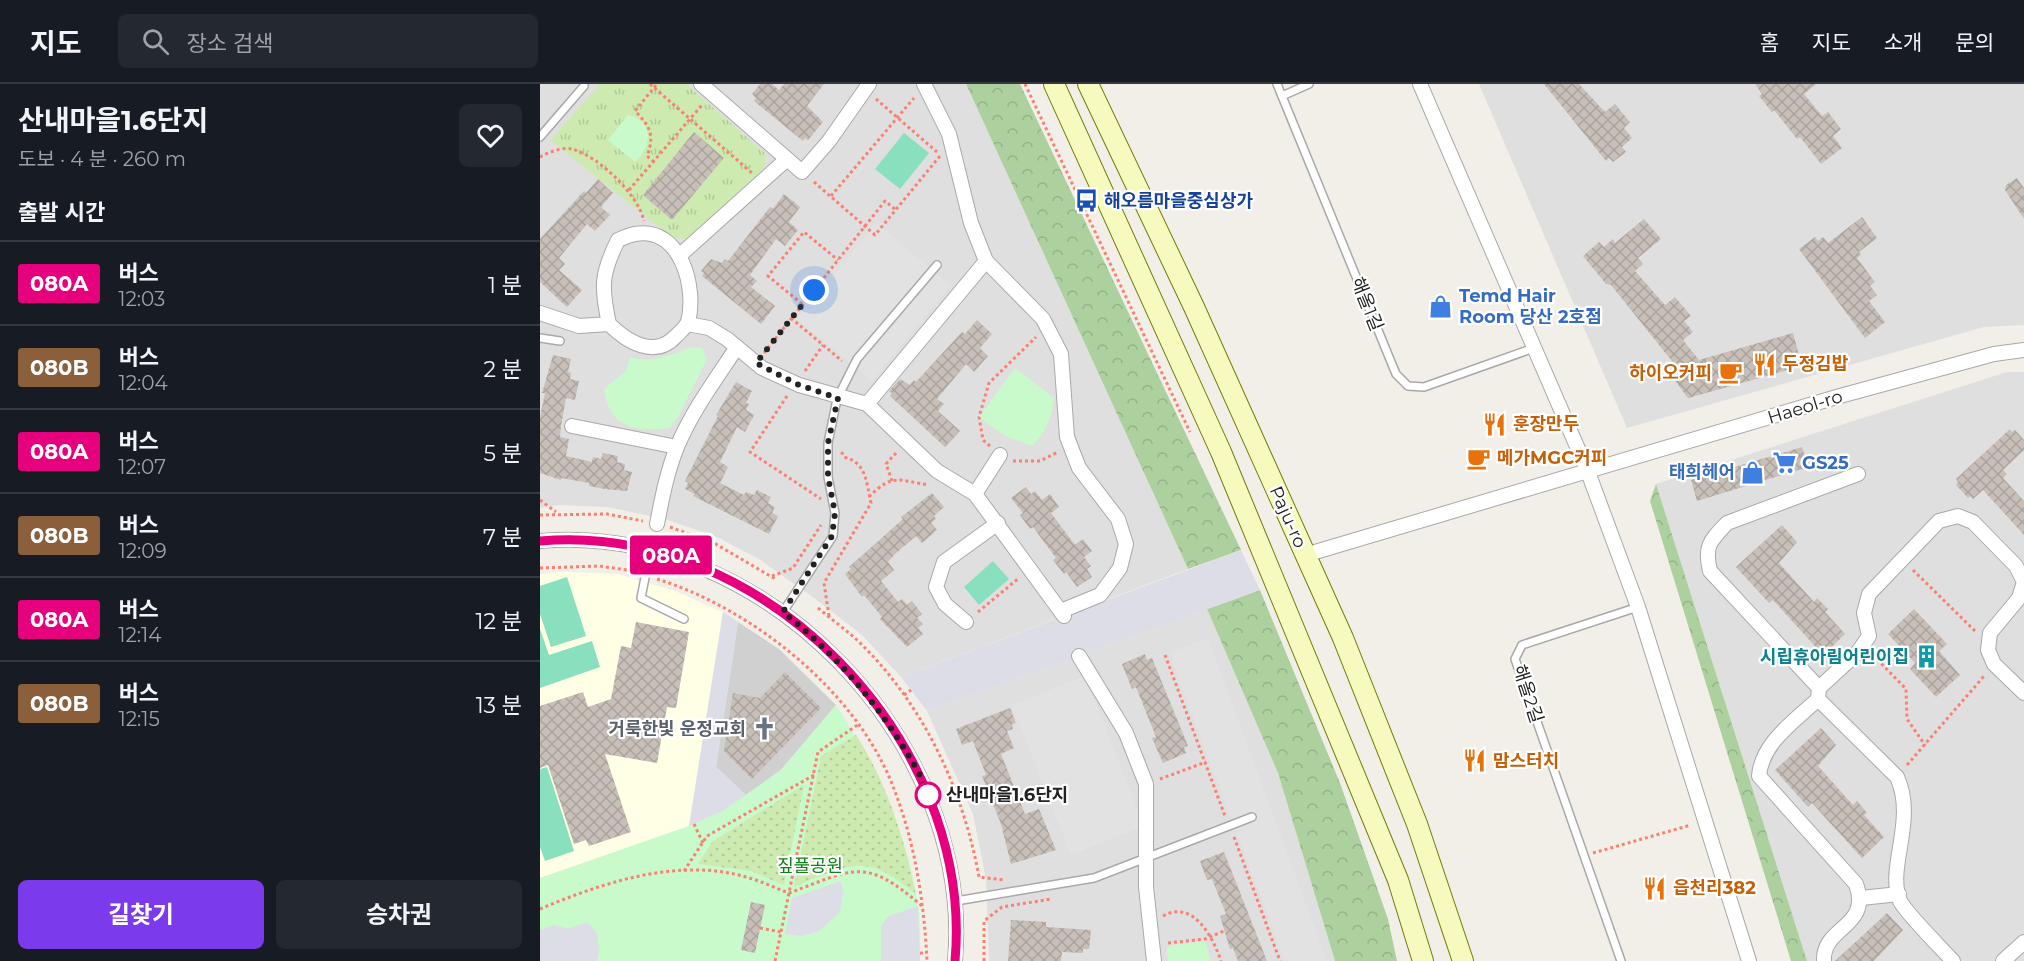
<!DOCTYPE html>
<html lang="ko">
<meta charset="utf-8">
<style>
:root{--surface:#171b24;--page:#242831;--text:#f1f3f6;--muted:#9ea1a6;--line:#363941;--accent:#7c3aed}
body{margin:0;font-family:Montserrat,"Noto Sans KR",sans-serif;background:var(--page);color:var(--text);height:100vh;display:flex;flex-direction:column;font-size:22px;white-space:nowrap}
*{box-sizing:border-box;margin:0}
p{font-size:20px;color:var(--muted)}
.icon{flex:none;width:33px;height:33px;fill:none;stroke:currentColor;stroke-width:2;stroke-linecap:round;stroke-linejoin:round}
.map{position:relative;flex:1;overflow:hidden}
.panel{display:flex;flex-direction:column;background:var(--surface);width:540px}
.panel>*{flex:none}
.badge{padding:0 12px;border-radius:4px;font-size:21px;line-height:39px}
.you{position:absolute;width:30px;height:30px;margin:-15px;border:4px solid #fff;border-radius:50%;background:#1a73e8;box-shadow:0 0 0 9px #1a73e833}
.map>.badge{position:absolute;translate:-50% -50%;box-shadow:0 0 0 3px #fff}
h2{padding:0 18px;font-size:22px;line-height:54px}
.round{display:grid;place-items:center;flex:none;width:63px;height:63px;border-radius:9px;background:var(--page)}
.overview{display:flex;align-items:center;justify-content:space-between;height:102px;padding:0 18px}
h1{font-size:28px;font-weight:700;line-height:45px}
.action{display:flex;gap:12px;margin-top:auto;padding:12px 18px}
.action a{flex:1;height:69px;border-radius:9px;background:var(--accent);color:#fff;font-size:24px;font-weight:700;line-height:69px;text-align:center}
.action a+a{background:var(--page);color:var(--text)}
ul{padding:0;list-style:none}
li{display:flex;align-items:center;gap:18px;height:84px;padding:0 18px;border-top:2px solid var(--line)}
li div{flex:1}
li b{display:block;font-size:22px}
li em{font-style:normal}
li .badge{min-width:66px;font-weight:700;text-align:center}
header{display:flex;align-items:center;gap:36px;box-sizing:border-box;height:84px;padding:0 30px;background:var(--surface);border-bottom:2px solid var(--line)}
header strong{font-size:28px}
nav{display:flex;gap:33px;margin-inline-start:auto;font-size:21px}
.search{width:420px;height:54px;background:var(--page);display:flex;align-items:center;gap:15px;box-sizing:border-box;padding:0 21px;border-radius:9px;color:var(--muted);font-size:22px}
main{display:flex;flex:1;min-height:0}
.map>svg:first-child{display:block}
</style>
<header>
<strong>지도</strong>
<div class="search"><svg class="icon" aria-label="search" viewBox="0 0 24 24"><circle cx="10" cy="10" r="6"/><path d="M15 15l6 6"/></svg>장소 검색</div>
<nav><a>홈</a><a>지도</a><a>소개</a><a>문의</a></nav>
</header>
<main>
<section class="panel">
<div class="overview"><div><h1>산내마을1.6단지</h1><p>도보 · 4 분 · 260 m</p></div><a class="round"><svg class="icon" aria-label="heart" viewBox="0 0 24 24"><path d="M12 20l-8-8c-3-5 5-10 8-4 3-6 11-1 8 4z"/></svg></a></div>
<h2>출발 시간</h2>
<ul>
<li><span class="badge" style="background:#e6007e;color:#fff">080A</span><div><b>버스</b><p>12:03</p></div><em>1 분</em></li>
<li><span class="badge" style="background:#8b5e3c;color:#fff">080B</span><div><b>버스</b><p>12:04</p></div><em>2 분</em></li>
<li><span class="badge" style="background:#e6007e;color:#fff">080A</span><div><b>버스</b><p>12:07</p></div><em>5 분</em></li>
<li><span class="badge" style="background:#8b5e3c;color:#fff">080B</span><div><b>버스</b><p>12:09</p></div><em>7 분</em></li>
<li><span class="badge" style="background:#e6007e;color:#fff">080A</span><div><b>버스</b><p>12:14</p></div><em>12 분</em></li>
<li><span class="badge" style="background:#8b5e3c;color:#fff">080B</span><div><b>버스</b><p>12:15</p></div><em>13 분</em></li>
</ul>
<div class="action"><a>길찾기</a><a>승차권</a></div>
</section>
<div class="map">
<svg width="1484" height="877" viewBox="0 0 1484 877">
<defs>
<pattern id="grass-tufts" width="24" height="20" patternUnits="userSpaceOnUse" patternTransform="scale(1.5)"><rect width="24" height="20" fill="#cdebb0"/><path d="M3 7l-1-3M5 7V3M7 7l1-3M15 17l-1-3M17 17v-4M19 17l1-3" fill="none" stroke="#b0c997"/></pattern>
<pattern id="forest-crowns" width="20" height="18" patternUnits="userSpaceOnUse" patternTransform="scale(1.5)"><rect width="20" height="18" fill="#add19e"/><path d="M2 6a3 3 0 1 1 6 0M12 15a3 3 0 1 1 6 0" fill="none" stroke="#95b388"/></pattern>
<pattern id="garden-dots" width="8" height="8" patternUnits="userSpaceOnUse" patternTransform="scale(1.5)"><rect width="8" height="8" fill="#cdebb0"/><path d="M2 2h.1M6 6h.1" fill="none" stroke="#b0c997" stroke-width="1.8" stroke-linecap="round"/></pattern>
<pattern id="building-cross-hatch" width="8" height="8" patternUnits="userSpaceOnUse" patternTransform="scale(1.5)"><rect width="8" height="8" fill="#c7bfb8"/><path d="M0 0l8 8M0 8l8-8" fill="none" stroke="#aba49e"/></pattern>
</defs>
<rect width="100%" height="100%" fill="#f2efe9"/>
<g fill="#e0dfdf">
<polygon points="0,0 426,0 648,485 361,593 322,551 274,514 219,475 177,453 128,436 68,423 18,421 0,424"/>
<polygon points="939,0 1484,0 1484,241 1444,243 1087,344"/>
<polygon points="1467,288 1484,288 1484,877 1267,877 1116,400"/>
<polygon points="667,525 738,689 795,877 449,877 446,795 433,730 387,627"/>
</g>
<polygon fill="#ffffe5" points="25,488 78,490 135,507 183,528 149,742 0,794 0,490"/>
<polygon fill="#d0d0d0" points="198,538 239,565 296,621 241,686 206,711 176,683"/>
<polygon fill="url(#grass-tufts)" points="60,0 146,0 225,69 226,79 221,89 147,155 133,154 10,56"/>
<g fill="url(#forest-crowns)">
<polygon points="426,0 480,0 701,466 648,485"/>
<polygon points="1116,400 1267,877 1251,877 1110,417"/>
<polygon points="720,506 800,699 848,835 857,877 795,877 738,689 667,525"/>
</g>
<g fill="#c8facc">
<path d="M88 31C115 37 112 63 95 78L68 56Z"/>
<path d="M151 263 162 264 167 275 138 333 130 344C94 348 69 344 64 305L86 287 90 273C112 279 130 272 151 263Z"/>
<path d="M475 284 514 314C511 334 507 347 492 362L465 352 439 333Z"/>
<path d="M296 621C336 683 368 748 378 821 381 839 380 859 380 877H0V794L149 742 181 728 241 686Z"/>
<polygon points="666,857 670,877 628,877 627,862"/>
</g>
<g fill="url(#garden-dots)">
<path d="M316 651C348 700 364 755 376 811 327 767 310 780 254 803L281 672Z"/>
<polygon points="264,701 244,801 211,787 158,780 173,757"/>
</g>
<g fill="#88e0be">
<polygon points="364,49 389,69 360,105 335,85"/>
<polygon points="453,477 469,495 439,521 424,503"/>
<polygon points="27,493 46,552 11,563 0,530 0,502"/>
<polygon points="0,545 9,571 52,557 60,583 0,604"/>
<polygon points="7,683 34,767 5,777 0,763 0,685"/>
</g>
<g fill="#e2e2e2">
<polygon points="336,139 411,201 332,297 257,235"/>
<polygon points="668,554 787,877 745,877 629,569"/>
<polygon points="545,592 604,742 531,771 472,621"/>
</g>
<g fill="#dddde8">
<polygon points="701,466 720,506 387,627 361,593"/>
<polygon points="183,528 198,538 176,683 206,711 181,728 149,742"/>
<polygon points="301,797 303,809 300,828 279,847 261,852 245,850 252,814"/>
<polygon points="378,822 380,877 341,877 341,841 349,832"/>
<polygon points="47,838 57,849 59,867 57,877 0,877 0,846 14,841 28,845"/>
</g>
<g fill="url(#building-cross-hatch)">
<polygon points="220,0 232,0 239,6 244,0 284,0 267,22 283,38 268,56 265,54 263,57 214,17 216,14 212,10"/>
<polygon points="1004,0 1039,0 1065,28 1075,20 1090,38 1084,44 1092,54 1082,63 1086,68 1073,78 1069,74 1066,77"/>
<polygon points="1215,0 1276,0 1264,10 1282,32 1288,28 1301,45 1293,52 1302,64 1281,80 1260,53 1257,55 1234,26 1232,28 1219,12 1222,10"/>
<polygon points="154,48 184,74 132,136 103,111"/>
<polygon points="1477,94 1484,104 1484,135 1465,106 1466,101"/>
<polygon points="58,95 73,109 61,123 70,131 55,147 47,140 19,174 25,180 19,186 42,206 27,223 0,198 0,155 44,107 46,109"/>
<polygon points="244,110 260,123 249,138 258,146 245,162 236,155 210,191 217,197 211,203 235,222 221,240 162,192 164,189 161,187 171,175 182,179 185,175 188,177 230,123 233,125"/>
<polygon points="1322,133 1337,154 1319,168 1321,171 1317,174 1335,198 1330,202 1337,211 1329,217 1345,238 1325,254 1259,165 1275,153 1278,157 1283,153 1288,159"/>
<polygon points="1104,135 1121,155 1098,174 1103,180 1095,187 1125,221 1135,213 1151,232 1144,237 1153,248 1143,256 1159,276 1253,249 1262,282 1148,314 1133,294 1143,291 1071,201 1066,200 1043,172 1059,158 1064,163 1073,155 1075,159"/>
<polygon points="437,236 452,250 440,264 448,272 434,288 426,280 397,315 404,320 398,327 420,347 405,363 350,312 352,309 349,307 360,295 370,301 374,296 376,298 422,248 425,250"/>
<polygon points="13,271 31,275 28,288 31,289 30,295 39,297 35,316 26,314 21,342 20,353 29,355 26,372 52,378 53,373 61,375 63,369 78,372 77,378 85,380 84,386 92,388 87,407 65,405 49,402 49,399 21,394 21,396 0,389 0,333 5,309 2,309"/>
<polygon points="196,298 212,307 206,319 209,320 206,326 214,331 205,348 197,343 180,378 188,383 180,399 204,411 206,408 214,411 217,406 231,413 228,419 235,423 232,429 238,432 229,450 153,412 155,410 145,405 148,399 145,397 178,332 176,331"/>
<polygon points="1470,345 1472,348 1475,346 1484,356 1484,366 1463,386 1467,390 1463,394 1484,417 1484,451 1443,406 1433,415 1430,412 1428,414 1416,401 1418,398 1416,395"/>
<polygon points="1262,363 1268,383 1157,417 1151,396"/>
<polygon points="486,403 491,410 495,407 502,416 510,410 519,423 511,429 535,461 543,455 552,467 544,473 551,482 547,485 552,493 537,503 526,488 524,490 513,476 516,474 493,443 490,445 480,431 483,429 471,414"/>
<polygon points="392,409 404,423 394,432 396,435 391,439 397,446 382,459 376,452 355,470 348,478 354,486 341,497 358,518 362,515 367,521 372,517 382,530 377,534 383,540 378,544 383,550 367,563 340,535 342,533 324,511 322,513 305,490 311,485 309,483 363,435 361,433"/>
<polygon points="1242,441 1257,458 1239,479 1274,518 1277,514 1288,525 1285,528 1305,550 1283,571 1233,516 1229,519 1196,483"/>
<polygon points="1374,525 1407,560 1399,567 1420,591 1396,613 1370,585 1375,579 1348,550"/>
<polygon points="96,538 149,548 136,624 127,623 117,679 65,670 91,748 49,762 46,756 34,760 8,681 0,684 0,622 43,608 48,623 71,615 81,562 91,564"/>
<polygon points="605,570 607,576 612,574 648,662 644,663 646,669 623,679 612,654 616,653 596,603 592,605 582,580"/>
<polygon points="245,588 281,624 212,695 184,667 193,609 220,614"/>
<polygon points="470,624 476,639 472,640 473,645 467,647 474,664 461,670 485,730 499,725 516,766 471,780 461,740 442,692 446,691 433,657 422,661 416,645"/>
<polygon points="1281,644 1296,661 1278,682 1313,721 1317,717 1327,729 1324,731 1344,753 1322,774 1272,719 1268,723 1235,686"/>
<polygon points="684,768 727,877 698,877 693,864 690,865 680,832 686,830 672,795 667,796 660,777"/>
<polygon points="211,818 225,821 215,869 201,866"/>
<polygon points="1347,829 1363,846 1334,877 1295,877"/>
<polygon points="471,836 506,838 506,843 551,846 549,865 543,865 543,869 522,868 521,877 468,877"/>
</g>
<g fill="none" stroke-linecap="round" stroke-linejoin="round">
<defs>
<g id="lane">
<polyline points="737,0 856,290 868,302 884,303 994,264"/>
<polyline points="742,12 769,0"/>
<polyline points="0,53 44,2"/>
<polyline points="0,254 20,257"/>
<polyline points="110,468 101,514 144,535"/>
<polyline points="243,528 293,452 295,429 288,393 288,359 297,315 317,275 397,181"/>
<polyline points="416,817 554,794 712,733"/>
<polyline points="1081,877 975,575 982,561 1098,523"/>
</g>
<g id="street">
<polyline points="161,0 262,88 289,57 329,0"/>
<polyline points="384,0 409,50 431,139 446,177 503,235 521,270 527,353 539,384 578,435 586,460 580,484 560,511 521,527"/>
<polyline points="880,0 1048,388 1098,523 1209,877"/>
<polyline points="139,172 247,75"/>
<path d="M0 229 39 242 69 240C87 258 115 275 136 252 140 248 146 243 148 238 157 204 141 142 95 150 89 151 83 154 78 156 61 190 61 203 69 240"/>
<polyline points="147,240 169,244 187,255 222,284 259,301 327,320 397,387 435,410 524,532"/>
<polyline points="327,320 446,177"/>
<polyline points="32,342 137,363"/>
<polyline points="435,410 460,371"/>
<path d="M117 440C122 414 127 388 137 363 152 327 176 295 197 263"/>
<path d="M0 457C223 438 434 656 415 877"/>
<polyline points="765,471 1300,312 1454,270 1484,266"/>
<polyline points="426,538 405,520 396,503 404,478 458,439"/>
<polyline points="539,572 586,649 606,700 606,803 614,877"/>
<path d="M1279 604 1170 487C1164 462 1170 457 1187 439L1318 390"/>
<path d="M1278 615 1357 693C1377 736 1346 784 1360 817 1366 829 1402 865 1413 877"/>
<polyline points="1321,814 1359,810"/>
<path d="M1284 877C1282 842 1332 844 1316 800L1219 692C1222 658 1255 637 1278 615L1279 604 1318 568 1329 552 1324 529 1329 510 1399 437 1418 432 1433 438 1476 482 1484 498 1479 514 1450 549 1448 566 1454 580 1484 609"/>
<polyline points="1463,877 1484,858"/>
</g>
<g id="secondary">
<polyline points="514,0 681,368 858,796 883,877"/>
<polyline points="548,0 654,223 803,554 877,740 923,877"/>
</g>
</defs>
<use href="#lane" stroke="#a9a9a9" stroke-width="10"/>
<use href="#street" stroke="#a9a9a9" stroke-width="16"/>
<use href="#secondary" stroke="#707d05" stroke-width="22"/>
<g stroke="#fa8072" stroke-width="3" stroke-dasharray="3 3" stroke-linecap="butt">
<polyline points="110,0 212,89"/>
<polyline points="485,0 650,348"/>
<polyline points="336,15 397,68"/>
<path d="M0 73C9 68 22 63 32 65 58 72 98 110 104 137"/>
<path d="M114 78 107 72C115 51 110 42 95 27L117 0"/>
<polyline points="274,98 335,151 400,72"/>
<polyline points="89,106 162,21"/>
<polyline points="291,112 374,14"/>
<polyline points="262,220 228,192 264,148 298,176"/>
<polyline points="251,234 302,277"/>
<polyline points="224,269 345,117 356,126"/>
<polyline points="265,287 283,261"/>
<polyline points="247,312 210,368 281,415"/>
<polyline points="450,362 443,356 439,333 449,299 496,253"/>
<polyline points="473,377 500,377 518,368"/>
<polyline points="352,397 346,380 356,369"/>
<path d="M329 413C353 388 360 397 389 401"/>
<polyline points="0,416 16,428"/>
<polyline points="0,431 67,430 103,437"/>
<polyline points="130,443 174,459 237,496"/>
<polyline points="0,484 59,482 94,487"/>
<polyline points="1373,486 1435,547"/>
<polyline points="232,492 253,484 281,441"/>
<path d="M117 495C210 524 311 603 350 695 374 752 384 815 387 877"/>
<path d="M278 524C291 535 305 545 317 556 383 619 423 705 439 793L464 796"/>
<polyline points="438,528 479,494"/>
<path d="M289 532 284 499 331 419C326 398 327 379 304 373L301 367"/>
<polyline points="625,571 685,732"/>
<polyline points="1333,571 1366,605 1367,635 1385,661"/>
<polyline points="364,611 371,606"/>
<polyline points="1367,681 1445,591"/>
<polyline points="620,695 666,678"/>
<polyline points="154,740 163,759"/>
<polyline points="694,753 740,877"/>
<polyline points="1053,769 1151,741"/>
<polyline points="144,787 167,752 274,691"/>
<path d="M0 825C62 799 138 773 206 793 221 797 235 804 249 809 315 785 324 772 382 822"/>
<path d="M623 832C653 815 673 853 681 877"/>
<polyline points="220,844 241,848"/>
<polyline points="628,859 665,855 684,847"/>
<polyline points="380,869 386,869"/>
<polyline points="235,877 278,668 319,640"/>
<polyline points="444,877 444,837 462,823 511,815"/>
</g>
<use href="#lane" stroke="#fff" stroke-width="7"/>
<use href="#street" stroke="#fff" stroke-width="14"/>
<use href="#secondary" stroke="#f7fabf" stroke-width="20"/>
</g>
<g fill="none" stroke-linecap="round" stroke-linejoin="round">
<defs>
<path id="line" d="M0 457C222 437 435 656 415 877"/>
</defs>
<use href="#line" stroke="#fff" stroke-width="14"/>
<use href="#line" stroke="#e6007e" stroke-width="9"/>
<path stroke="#222" stroke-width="6" stroke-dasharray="0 10.8" d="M274 206 216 279 259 301 298 314 288 359V393L295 429 292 452 243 528C298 572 342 624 377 686 382 694 384 703 388 711"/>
</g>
<defs>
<symbol id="bus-bare" viewBox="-9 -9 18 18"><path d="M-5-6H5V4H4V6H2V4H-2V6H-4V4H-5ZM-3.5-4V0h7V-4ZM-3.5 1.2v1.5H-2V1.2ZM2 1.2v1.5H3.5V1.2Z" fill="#1a4fb4" stroke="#fff" stroke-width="2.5" paint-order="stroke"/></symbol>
<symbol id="shop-bare" viewBox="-9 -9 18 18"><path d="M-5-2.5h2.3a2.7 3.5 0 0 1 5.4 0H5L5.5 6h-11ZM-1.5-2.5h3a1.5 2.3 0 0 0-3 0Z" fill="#3f7fe0" stroke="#fff" stroke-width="2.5" paint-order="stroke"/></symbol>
<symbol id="restaurant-bare" viewBox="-9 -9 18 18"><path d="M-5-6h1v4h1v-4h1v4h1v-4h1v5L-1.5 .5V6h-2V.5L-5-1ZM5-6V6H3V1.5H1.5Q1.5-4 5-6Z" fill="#e8710a" stroke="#fff" stroke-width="2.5" paint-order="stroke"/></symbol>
<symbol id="cafe-bare" viewBox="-9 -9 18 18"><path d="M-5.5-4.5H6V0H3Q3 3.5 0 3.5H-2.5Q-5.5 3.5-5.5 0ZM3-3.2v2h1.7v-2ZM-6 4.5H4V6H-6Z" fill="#e8710a" stroke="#fff" stroke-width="2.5" paint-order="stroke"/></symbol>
<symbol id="supermarket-bare" viewBox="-9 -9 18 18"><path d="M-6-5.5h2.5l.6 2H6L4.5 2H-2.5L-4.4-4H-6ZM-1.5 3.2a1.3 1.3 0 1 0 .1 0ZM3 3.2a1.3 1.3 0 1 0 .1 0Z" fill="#3f7fe0" stroke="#fff" stroke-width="2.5" paint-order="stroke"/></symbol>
<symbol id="building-bare" viewBox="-9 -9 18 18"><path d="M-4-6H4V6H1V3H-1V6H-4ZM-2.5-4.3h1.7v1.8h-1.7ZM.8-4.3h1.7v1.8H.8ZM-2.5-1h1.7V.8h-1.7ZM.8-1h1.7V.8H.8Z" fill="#0f9aa8" stroke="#fff" stroke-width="2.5" paint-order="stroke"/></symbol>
<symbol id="church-bare" viewBox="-9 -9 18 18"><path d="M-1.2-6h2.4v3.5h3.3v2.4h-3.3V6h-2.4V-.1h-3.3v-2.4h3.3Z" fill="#6b7280" stroke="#fff" stroke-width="2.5" paint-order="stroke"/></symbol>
</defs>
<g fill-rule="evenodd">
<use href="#bus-bare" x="530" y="100" width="33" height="33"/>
<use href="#shop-bare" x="884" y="206" width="33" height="33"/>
<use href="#restaurant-bare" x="1208" y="264" width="33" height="33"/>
<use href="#cafe-bare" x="1174" y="272" width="33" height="33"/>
<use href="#restaurant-bare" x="938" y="324" width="33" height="33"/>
<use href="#cafe-bare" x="922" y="358" width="33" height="33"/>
<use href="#supermarket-bare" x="1228" y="362" width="33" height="33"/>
<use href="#shop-bare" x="1196" y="372" width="33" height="33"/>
<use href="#building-bare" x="1370" y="556" width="33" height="33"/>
<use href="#church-bare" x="208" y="628" width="33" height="33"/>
<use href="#restaurant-bare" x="918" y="660" width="33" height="33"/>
<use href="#restaurant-bare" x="1098" y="788" width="33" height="33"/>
</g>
<circle fill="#fff" stroke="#e6007e" stroke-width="3" cx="388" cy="711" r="12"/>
<g text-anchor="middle" stroke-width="4.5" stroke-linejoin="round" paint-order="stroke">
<g font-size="18" font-weight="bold" fill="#164399" stroke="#fff" text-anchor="start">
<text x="564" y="123">해오름마을중심상가</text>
</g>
<g font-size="18" font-weight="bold" fill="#366cbe" stroke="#fff" text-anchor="start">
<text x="919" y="218">Temd Hair<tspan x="919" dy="21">Room 당산 2호점</tspan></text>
<text x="1262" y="385">GS25</text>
<text x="1195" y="394" text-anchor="end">태희헤어</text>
</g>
<g font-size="18" fill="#222" stroke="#fff">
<text transform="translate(827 220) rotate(68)" y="6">해올1길</text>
<text transform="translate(1265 323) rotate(-17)" y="6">Haeol-ro</text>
<text transform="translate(748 433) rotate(66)" y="6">Paju-ro</text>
<text transform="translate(988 610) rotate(72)" y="6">해올2길</text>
</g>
<g font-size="18" font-weight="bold" fill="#c56008" stroke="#fff" text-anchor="start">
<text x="1242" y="286">두정김밥</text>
<text x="1172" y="295" text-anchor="end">하이오커피</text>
<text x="973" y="346">훈장만두</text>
<text x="957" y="380">메가MGC커피</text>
<text x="953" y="683">맘스터치</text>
<text x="1133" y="810">읍천리382</text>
</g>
<g font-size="18" font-weight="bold" fill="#0d838f" stroke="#fff" text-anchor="end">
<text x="1369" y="579">시립휴아림어린이집</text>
</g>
<g font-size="18" font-weight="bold" fill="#5b616d" stroke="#fff" text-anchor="end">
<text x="206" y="651">거룩한빛 운정교회</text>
</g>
<g font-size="18" font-weight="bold" fill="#222" stroke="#fff" text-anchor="start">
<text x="406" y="717">산내마을1.6단지</text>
</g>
<g font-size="18" fill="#0c8416" stroke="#fff">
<text x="270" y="788">짚풀공원</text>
</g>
</g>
</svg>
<div class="you" style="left:274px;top:206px"></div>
<b class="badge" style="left:131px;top:471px;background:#e6007e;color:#fff">080A</b>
</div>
</main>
